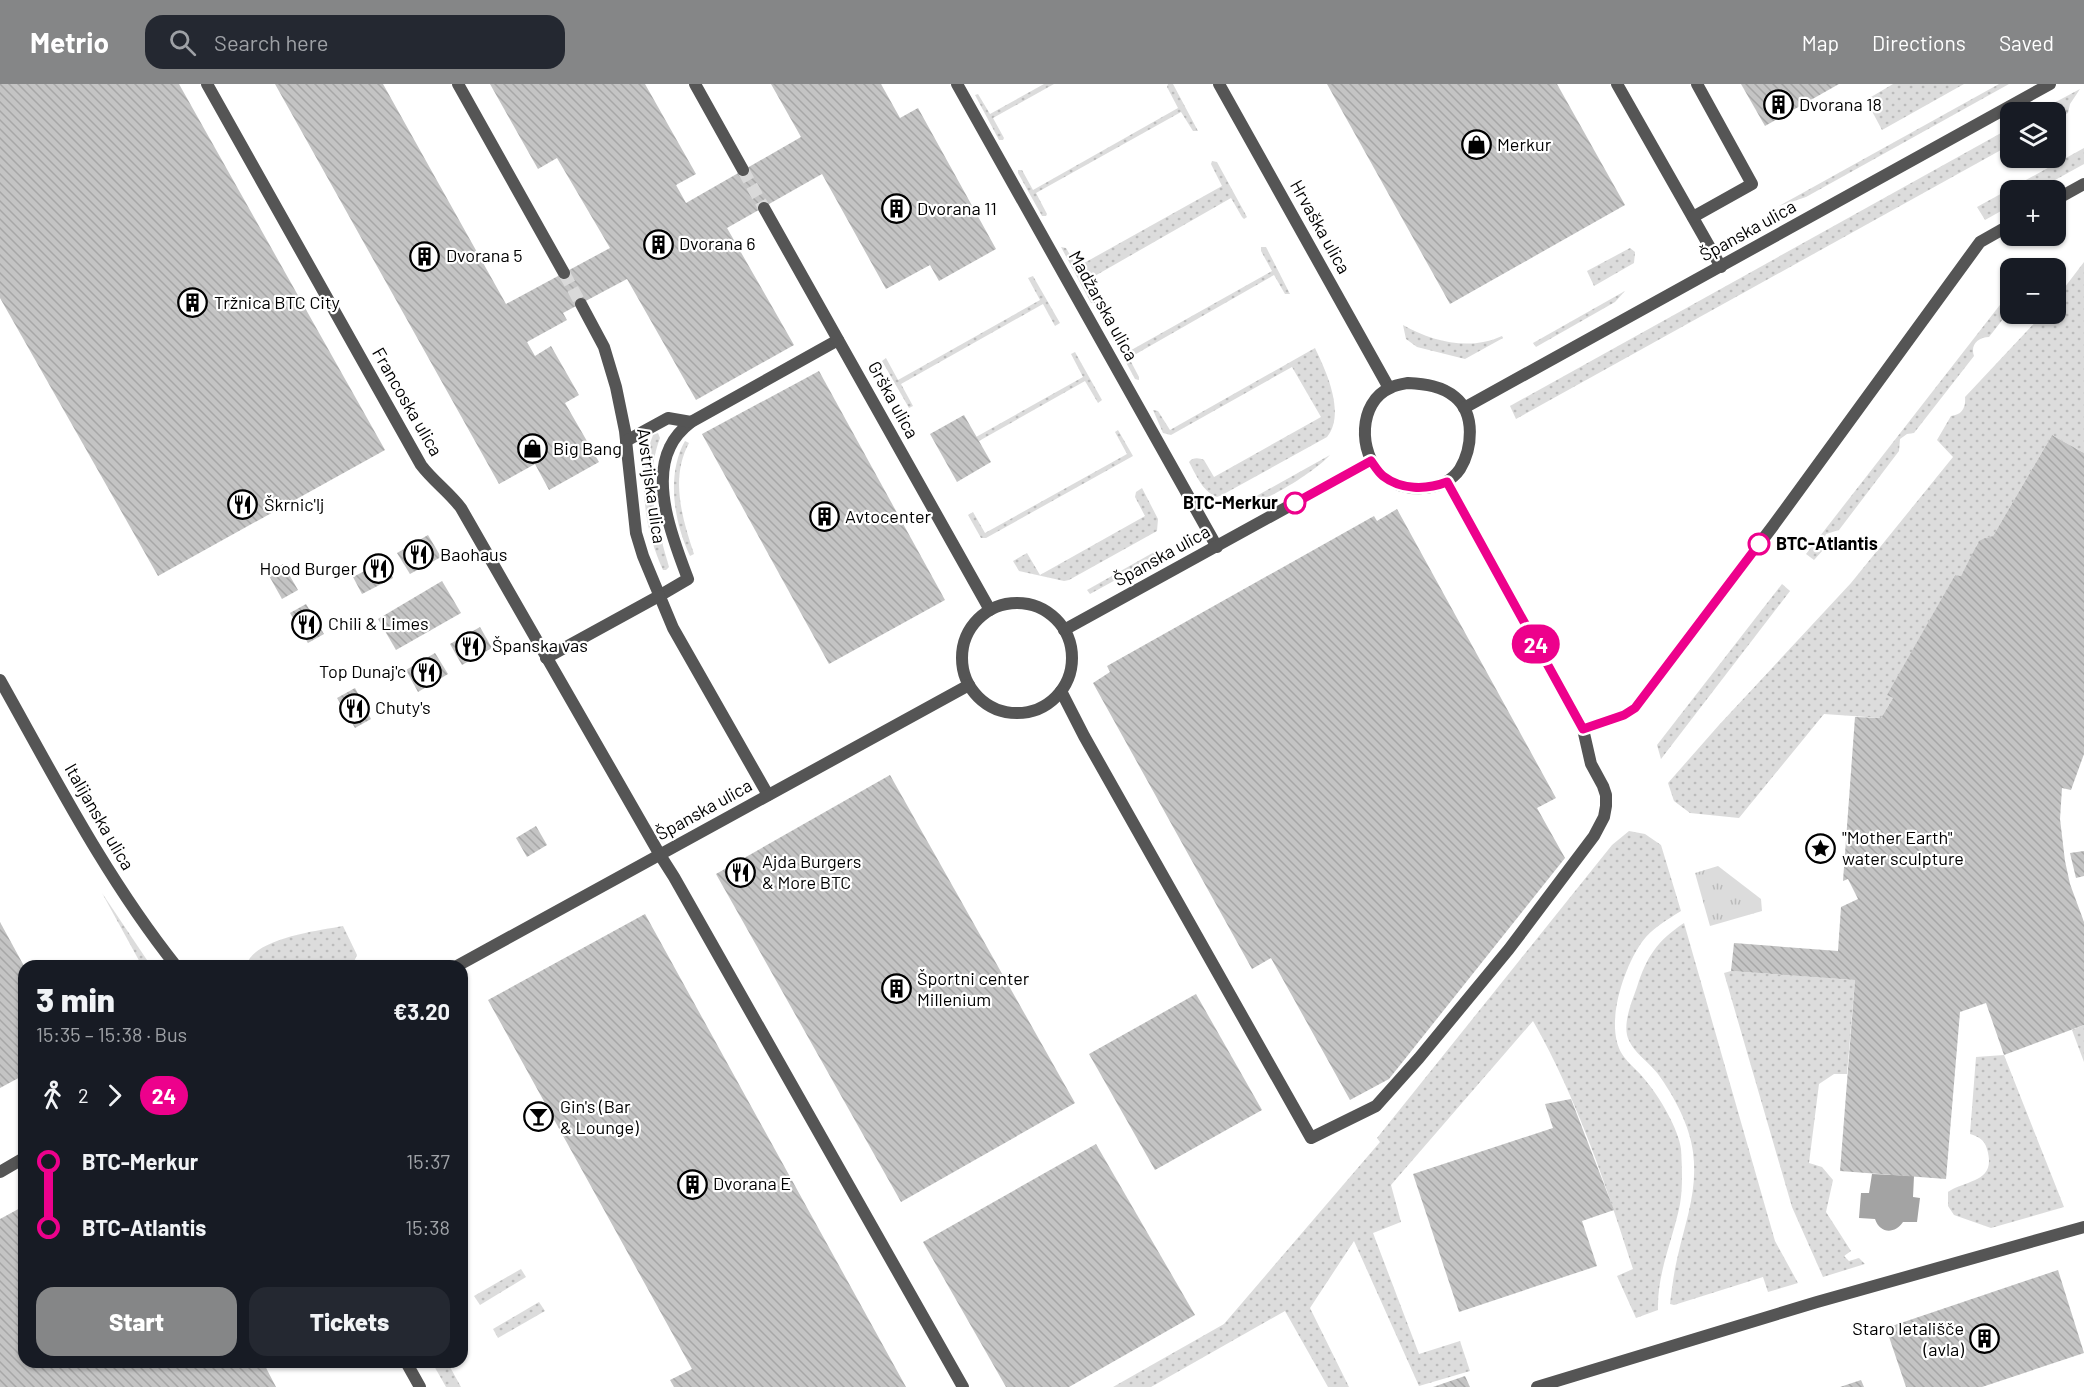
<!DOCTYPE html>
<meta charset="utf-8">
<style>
:root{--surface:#171b24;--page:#242831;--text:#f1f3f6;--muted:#9ea1a6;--accent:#858687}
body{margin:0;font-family:Barlow,sans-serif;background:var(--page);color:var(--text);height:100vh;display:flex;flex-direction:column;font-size:22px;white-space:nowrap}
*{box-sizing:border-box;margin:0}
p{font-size:20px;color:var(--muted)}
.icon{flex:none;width:33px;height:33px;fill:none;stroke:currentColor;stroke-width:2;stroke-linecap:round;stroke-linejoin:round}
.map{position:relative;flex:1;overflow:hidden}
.side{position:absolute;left:18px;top:876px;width:450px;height:408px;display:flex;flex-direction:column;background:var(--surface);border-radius:18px;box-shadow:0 2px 4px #0004}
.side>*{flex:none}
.badge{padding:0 12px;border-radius:20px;font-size:21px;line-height:39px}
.tools{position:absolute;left:2000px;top:18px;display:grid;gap:12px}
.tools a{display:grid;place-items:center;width:66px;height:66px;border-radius:12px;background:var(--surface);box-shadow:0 2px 4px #0004;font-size:30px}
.map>.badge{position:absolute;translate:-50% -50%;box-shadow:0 0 0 3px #fff}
.legs{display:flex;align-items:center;gap:9px;height:66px;padding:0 18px;font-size:20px}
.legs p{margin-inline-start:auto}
.head{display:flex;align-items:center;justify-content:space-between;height:102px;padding:0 18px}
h1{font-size:33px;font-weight:800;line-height:45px}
.cta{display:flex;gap:12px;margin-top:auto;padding:12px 18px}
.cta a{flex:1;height:69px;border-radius:18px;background:var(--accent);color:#fff;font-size:24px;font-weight:800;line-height:69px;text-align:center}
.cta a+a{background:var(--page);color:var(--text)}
ul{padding:0 18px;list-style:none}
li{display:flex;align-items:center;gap:21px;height:66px;font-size:22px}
li i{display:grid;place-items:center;width:9px;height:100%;margin:0 8px;background:currentColor}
li i::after{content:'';width:15px;height:15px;margin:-8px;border:4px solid;border-radius:50%;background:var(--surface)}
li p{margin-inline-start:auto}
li:first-child i{background:linear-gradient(#0000 50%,currentColor 0)}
li:last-child i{background:linear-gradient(currentColor 50%,#0000 0)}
header{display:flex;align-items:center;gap:36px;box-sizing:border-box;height:84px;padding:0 30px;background:var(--accent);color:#fff}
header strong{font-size:28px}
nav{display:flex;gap:33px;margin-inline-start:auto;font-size:21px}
.search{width:420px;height:54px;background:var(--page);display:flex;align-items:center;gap:15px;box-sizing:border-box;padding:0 21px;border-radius:18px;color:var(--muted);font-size:22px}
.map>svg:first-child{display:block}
</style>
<header>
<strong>Metrio</strong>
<div class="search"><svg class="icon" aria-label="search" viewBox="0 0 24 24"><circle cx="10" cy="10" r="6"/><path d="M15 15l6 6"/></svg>Search here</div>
<nav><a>Map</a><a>Directions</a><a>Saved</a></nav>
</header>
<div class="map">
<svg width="2084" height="1303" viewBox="0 0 2084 1303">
<defs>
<pattern id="grass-dots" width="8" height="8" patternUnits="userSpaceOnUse" patternTransform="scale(1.5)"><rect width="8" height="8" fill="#dcdcdc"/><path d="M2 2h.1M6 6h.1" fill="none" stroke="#bbb" stroke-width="1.8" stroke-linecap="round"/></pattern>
<pattern id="park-tufts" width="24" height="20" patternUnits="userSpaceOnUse" patternTransform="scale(1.5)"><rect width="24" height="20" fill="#dcdcdc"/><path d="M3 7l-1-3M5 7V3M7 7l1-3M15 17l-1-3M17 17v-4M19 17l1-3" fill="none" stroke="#bbb"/></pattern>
<pattern id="building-back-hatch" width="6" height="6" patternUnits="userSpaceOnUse" patternTransform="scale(1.5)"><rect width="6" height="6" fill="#c4c4c4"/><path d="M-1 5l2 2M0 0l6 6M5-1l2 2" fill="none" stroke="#a7a7a7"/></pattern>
</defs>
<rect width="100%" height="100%" fill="#fff"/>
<g fill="url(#grass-dots)">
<polygon points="1044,0 1054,0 993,34 1004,54 1003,56 999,56 975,11 978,10 990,30"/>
<polygon points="1168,0 1173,0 1198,47 1193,47 1181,28 1036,109 1047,130 1046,132 1042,132 1018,89 1018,86 1022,86 1033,106 1178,24 1167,3"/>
<polygon points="1893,0 1964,0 1882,46 1866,16"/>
<polygon points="1999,0 2009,0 1806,113 1779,122"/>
<polygon points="2080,5 2070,20 2068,29 2055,36 2055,28 2037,28"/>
<polygon points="2010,44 2010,61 1516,335 1510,322"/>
<polygon points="2084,64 2084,80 2037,106 2010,106 2010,122 1985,136 1977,123"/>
<polygon points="1212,77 1217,78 1247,133 1244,135 1242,133 1231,114 1086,197 1096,216 1095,219 1091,219 1061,163 1066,164 1077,183 1222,102 1211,80"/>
<polygon points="1261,163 1266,163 1290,210 1285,210 1274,191 1129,274 1139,293 1139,296 1135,295 1110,249 1115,250 1126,269 1272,187 1261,167"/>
<polygon points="1630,164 1635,168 1634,179 1594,202 1587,187"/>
<path d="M2084 178V369L2052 351 1993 452 1985 454 1977 460 1975 469 1961 492 1955 491 1888 611 1893 614 1881 634 1824 630 1739 734 1690 729 1674 717 1668 699 1719 641 1851 499 1953 373 1937 356 1951 332C1962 331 1966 324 1965 313L2043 230H2055V216Z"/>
<polygon points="1033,192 1060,239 1055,242 1043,220 901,300 913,322 909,324 882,277 886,274 898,296 1040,216 1028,194"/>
<polygon points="1625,207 1615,218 1536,263 1533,259"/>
<path d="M2010 208V226L1989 253C1978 253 1970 261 1974 272L1914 349 1907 350 1900 355 1899 367 1839 446 1826 450 1823 457 1824 465 1814 476 1806 470Z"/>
<path d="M1403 241C1433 258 1470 267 1502 252L1503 254 1465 275 1417 263 1406 255Z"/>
<path d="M1315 264C1326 287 1346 329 1327 353L1222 411 1217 413C1203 408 1196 391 1189 378 1193 373 1199 374 1204 376L1214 393 1321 333 1292 283 1171 351 1163 349 1153 326 1158 327 1170 346Z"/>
<polygon points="1075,268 1102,316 1098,319 1085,297 979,357 976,353 1083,293 1071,270"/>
<polygon points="1118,346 1133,372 986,454 981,454 968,431 973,428 985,449 1127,370 1115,348"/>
<path d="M658 349 660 354C643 399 657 440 669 483L666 486H663C644 445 637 393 653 351Z"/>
<path d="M685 357 689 359C670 394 682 434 694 470L690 472C674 438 666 391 685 357Z"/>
<path d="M1330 371C1315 388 1257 424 1235 424Z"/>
<polygon points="1142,404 1158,435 1157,447 1069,496 1064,497 1019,487 1013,477 1027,469 1040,491 1145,432 1135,413 1136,408"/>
<polygon points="1156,467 1159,472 1090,510 1087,506"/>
<polygon points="1782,500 1790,507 1661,675 1657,661"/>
<path d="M1629 747 1645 750 1661 761 1681 827C1667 836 1652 844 1642 858 1624 883 1604 941 1622 970 1628 980 1639 987 1646 997 1659 1012 1679 1046 1681 1065 1682 1082 1683 1103 1680 1120 1673 1156 1657 1188 1658 1226L1636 1234 1617 1192 1633 1185C1606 1101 1577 1014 1533 937L1391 1101 1401 1138 1373 1149 1419 1270 1460 1257 1470 1287 1419 1302 1354 1157 1310 1224 1349 1303H1328L1285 1227 1151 1303H1113L1224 1240 1380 1058 1377 1054 1612 761Z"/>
<polygon points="102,809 151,882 142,882"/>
<path d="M1684 839 1775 1157 1798 1199 1768 1208 1763 1193 1674 1221 1670 1220C1672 1204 1674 1187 1678 1171 1686 1136 1698 1106 1693 1068 1690 1042 1674 1012 1658 990 1649 978 1631 967 1627 951 1624 936 1632 917 1637 903 1647 872 1657 857 1684 839Z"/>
<path d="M343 842 357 871 352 882H246C254 854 317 847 343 842Z"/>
<polygon points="1731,887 1855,896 1847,990 1834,990 1819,1000 1809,1079 1822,1083 1833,1096 1826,1128 1851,1167 1844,1172 1849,1177 1859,1174 1865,1180 1823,1193 1792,1123 1724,889"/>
<polygon points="2084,941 2084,978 2072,946"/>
<path d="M2004 971 2064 1123 1991 1144 1954 1131 1948 1122V1108C1967 1095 1997 1099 1987 1065 1984 1055 1979 1053 1970 1050L1976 973Z"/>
<polygon points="521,1185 526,1193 480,1221 474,1212"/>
<polygon points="539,1218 545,1227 498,1254 493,1245"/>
<polygon points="438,1278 457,1278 450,1283 461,1303 446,1303 433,1280"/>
</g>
<polygon fill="url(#park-tufts)" points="1718,782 1761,815 1762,827 1710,842 1695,789"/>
<path fill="#a3a3a3" d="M1872 1090 1914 1092 1913 1113 1920 1114 1917 1138H1903C1895 1150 1880 1150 1875 1135L1859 1134 1861 1109H1869Z"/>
<g fill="url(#building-back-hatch)">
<polygon points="0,0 179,0 385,366 158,492 0,214"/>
<polygon points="275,0 383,0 506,220 610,164 557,74 538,85 490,0 645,0 696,90 676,101 686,119 801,53 771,0 881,0 900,34 918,24 996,165 939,197 930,181 886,205 822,90 727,144 794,261 696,316 627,195 563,229 567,236 527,258 535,272 551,262 579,311 565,319 599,378 549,406 535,380 499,400"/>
<polygon points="1327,0 1557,0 1625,121 1450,220"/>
<polygon points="1741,0 1839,0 1765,42"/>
<polygon points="819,287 945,516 829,580 702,350"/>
<polygon points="964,331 991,378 957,398 930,350"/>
<polygon points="2052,351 2084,369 2084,670 2071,706 2062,704 2060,735 2065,777 2070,800 2084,838 2084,941 2004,971 1986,919 1960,928 1946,1095 1840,1087 1855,896 1731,887 1734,859 1838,867 1841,823 1858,815 1848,795 1843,797 1855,633 1881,634 1893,614 1887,611 1955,491 1961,492 1979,457 1985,454 1993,452"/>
<polygon points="1397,425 1556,714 1537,724 1565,774 1389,995 1350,1016 1271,874 1252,885 1093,599 1110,588 1107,582 1374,432 1377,437"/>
<polygon points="428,451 441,473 410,490 397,469"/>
<polygon points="384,477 393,494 362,510 353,493"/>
<polygon points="283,480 298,506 282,515 268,490"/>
<polygon points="442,497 461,529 396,566 378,535"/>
<polygon points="306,520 324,550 308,559 290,529"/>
<polygon points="480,543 492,564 462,581 450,560"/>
<polygon points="435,569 448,590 418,608 406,586"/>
<polygon points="355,604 371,635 355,644 337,614"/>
<polygon points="890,691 1075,1019 901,1118 716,790"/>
<polygon points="536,742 547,761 527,773 516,754"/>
<polygon points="2084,767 2084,792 2076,794 2070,769"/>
<polygon points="645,830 906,1303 674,1303 670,1296 692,1285 488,916"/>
<polygon points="0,838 24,882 24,991 0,1004"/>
<polygon points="1196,910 1262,1026 1155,1086 1089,970"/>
<polygon points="1571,1015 1614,1126 1582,1137 1597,1182 1459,1228 1413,1090 1553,1044 1545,1020"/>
<polygon points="1096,1060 1195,1231 1069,1303 1006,1303 923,1158"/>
<polygon points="24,1122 24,1278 263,1278 276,1303 0,1303 0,1135"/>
<polygon points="2058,1186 2084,1269 1982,1303 1906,1303 1886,1244"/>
<polygon points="1465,1292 1470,1303 1433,1303"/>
<polygon points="1861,1296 1864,1303 1840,1303"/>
</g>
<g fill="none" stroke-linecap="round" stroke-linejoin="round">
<g stroke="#d9d9d9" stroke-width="12" stroke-dasharray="12 6" stroke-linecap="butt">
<polyline points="743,86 764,124"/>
<polyline points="564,189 581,220"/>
</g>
<g stroke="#555" stroke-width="12">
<polyline points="1617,0 1721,183"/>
<polyline points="2055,116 2084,100"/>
<polyline points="1693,133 1752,100 1697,0"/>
<path d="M659 512 688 495C674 458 651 401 670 363 675 352 682 345 691 338L838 256"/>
<polyline points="1583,645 1624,631 1635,624 1773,442 1980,158 2010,141"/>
<polyline points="660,771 674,793 963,1303"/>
<polyline points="0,1088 24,1074"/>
<polyline points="1537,1303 1817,1218 2084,1143"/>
</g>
<g stroke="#555" stroke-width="12">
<path d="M207 0 421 381C433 397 449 408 461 424L660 771"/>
<polyline points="458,0 564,189"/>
<polyline points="695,0 743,86"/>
<polyline points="957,0 1217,463"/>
<polyline points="1219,0 1389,304"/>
<polyline points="764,124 990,526"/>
<polyline points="581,220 604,263 616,303 625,347 636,449 643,472 673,544 768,711"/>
<path d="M1408 299C1425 300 1442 302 1455 313 1476 330 1472 365 1460 385 1444 409 1402 410 1382 391 1358 369 1358 318 1390 304 1395 301 1402 300 1408 299Z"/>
<polyline points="1464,324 2050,0"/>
<polyline points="626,357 668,334 691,338"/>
<circle cx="1017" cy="574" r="55"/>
<polyline points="1064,546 1371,377"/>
<polyline points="546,574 659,512"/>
<path d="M0 596C55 694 106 794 176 882"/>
<polyline points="1061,607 1084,652 1311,1054 1376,1022 1419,974 1509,865 1594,752 1604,733 1606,722 1606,711 1603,702 1591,680 1583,645 1447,398"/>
<polyline points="457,882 969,601"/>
<polyline points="406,1278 420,1303"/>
</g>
</g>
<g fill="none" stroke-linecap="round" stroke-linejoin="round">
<defs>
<path id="line-1" d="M1295 419 1371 377C1374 381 1378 388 1383 392 1401 406 1426 406 1447 398L1583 645 1624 631 1635 624 1759 460"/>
</defs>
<use href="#line-1" stroke="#fff" stroke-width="14"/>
<use href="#line-1" stroke="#ed018c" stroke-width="9"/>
</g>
<defs>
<symbol id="building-ring" viewBox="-11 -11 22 22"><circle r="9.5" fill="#fff" stroke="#000" stroke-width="1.5"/><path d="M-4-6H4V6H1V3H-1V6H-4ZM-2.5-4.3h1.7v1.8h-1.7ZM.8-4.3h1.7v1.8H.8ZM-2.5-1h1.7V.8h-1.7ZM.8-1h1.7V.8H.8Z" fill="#000"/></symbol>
<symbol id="shop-ring" viewBox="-11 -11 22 22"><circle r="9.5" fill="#fff" stroke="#000" stroke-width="1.5"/><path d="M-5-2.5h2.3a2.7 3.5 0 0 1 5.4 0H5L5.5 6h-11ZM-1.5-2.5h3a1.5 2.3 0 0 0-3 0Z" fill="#000"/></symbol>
<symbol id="restaurant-ring" viewBox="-11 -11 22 22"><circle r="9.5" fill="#fff" stroke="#000" stroke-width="1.5"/><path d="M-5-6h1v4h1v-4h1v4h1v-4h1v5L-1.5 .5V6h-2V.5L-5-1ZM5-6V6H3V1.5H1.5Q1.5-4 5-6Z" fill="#000"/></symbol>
<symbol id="sight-ring" viewBox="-11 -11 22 22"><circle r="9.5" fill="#fff" stroke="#000" stroke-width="1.5"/><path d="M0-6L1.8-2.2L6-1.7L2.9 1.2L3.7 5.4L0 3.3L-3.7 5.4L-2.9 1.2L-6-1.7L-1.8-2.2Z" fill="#000"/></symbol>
<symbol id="bar-ring" viewBox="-11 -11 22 22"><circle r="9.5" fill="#fff" stroke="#000" stroke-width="1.5"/><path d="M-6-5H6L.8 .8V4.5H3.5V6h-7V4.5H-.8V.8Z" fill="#000"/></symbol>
</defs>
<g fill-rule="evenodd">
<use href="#building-ring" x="1762" y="4" width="33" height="33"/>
<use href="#shop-ring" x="1460" y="44" width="33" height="33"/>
<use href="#building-ring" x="880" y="108" width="33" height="33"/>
<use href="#building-ring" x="642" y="144" width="33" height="33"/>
<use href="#building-ring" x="408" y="156" width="33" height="33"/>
<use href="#building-ring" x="176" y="202" width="33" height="33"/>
<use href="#shop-ring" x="516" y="348" width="33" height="33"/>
<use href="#restaurant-ring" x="226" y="404" width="33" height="33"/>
<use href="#building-ring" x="808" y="416" width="33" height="33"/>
<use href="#restaurant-ring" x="402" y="454" width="33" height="33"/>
<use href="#restaurant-ring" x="362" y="468" width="33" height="33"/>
<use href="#restaurant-ring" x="290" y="524" width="33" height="33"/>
<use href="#restaurant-ring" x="454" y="546" width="33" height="33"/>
<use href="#restaurant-ring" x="410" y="572" width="33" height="33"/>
<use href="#restaurant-ring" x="338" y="608" width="33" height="33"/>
<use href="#sight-ring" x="1804" y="748" width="33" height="33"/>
<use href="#restaurant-ring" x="724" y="772" width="33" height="33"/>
<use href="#building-ring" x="880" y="888" width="33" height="33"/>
<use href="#bar-ring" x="522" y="1016" width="33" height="33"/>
<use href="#building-ring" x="676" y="1084" width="33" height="33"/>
<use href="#building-ring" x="1968" y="1238" width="33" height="33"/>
</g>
<g fill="#fff" stroke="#ed018c" stroke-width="3">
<circle cx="1295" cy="419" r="10"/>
<circle cx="1759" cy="460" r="10"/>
</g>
<g text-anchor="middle" stroke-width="4.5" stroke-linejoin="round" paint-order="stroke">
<g font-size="18" fill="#000" stroke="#fff" text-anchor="start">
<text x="1799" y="27">Dvorana 18</text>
<text x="1497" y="67">Merkur</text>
<text x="917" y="131">Dvorana 11</text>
<text x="679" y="166">Dvorana 6</text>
<text x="446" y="178">Dvorana 5</text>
<text x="214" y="225">Tržnica BTC City</text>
<text x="553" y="371">Big Bang</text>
<text x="264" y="427">Škrnic'lj</text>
<text x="845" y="439">Avtocenter</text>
<text x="440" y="477">Baohaus</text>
<text x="357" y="491" text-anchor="end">Hood Burger</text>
<text x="328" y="546">Chili &amp; Limes</text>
<text x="492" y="568">Španska vas</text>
<text x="406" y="594" text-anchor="end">Top Dunaj'c</text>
<text x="375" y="630">Chuty's</text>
<text x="1842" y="760">"Mother Earth"<tspan x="1842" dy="21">water sculpture</tspan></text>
<text x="762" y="784">Ajda Burgers<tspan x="762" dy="21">&amp; More BTC</tspan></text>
<text x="917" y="901">Športni center<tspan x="917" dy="21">Millenium</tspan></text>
<text x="560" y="1029">Gin's (Bar<tspan x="560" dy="21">&amp; Lounge)</tspan></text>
<text x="713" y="1106">Dvorana E</text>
<text x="1964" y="1251" text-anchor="end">Staro letališče<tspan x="1964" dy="21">(avla)</tspan></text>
</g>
<g font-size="18" fill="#000" stroke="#fff">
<text transform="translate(1320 143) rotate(61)" y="6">Hrvaška ulica</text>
<text transform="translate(1748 147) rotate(-29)" y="6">Španska ulica</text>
<text transform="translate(1103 222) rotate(61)" y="6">Madžarska ulica</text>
<text transform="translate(893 316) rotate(61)" y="6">Grška ulica</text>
<text transform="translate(407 318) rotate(60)" y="6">Francoska ulica</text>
<text transform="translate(651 402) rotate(82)" y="6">Avstrijska ulica</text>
<text transform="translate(1162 472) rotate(-29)" y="6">Španska ulica</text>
<text transform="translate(704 726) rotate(-29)" y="6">Španska ulica</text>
<text transform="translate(99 733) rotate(60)" y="6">Italijanska ulica</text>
</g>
<g font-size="18" font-weight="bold" fill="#000" stroke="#fff" text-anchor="end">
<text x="1278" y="425">BTC-Merkur</text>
<text x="1776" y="466" text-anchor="start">BTC-Atlantis</text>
</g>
</g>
</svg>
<div class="tools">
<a><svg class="icon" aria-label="layers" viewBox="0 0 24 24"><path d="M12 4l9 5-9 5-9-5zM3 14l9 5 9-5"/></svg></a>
<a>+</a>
<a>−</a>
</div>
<b class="badge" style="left:1536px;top:560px;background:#ed018c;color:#fff">24</b>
<section class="side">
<div class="head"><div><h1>3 min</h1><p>15:35 – 15:38 · Bus</p></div><b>€3.20</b></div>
<div class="legs"><svg class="icon" aria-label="walk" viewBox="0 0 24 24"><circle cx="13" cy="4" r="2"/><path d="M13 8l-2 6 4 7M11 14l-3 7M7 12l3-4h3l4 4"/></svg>2<svg class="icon" aria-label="forward" viewBox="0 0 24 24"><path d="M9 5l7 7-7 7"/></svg><b class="badge" style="background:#ed018c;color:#fff">24</b></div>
<ul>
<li><i style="color:#ed018c"></i><b>BTC-Merkur</b><p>15:37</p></li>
<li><i style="color:#ed018c"></i><b>BTC-Atlantis</b><p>15:38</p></li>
</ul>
<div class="cta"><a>Start</a><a>Tickets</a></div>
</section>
</div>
